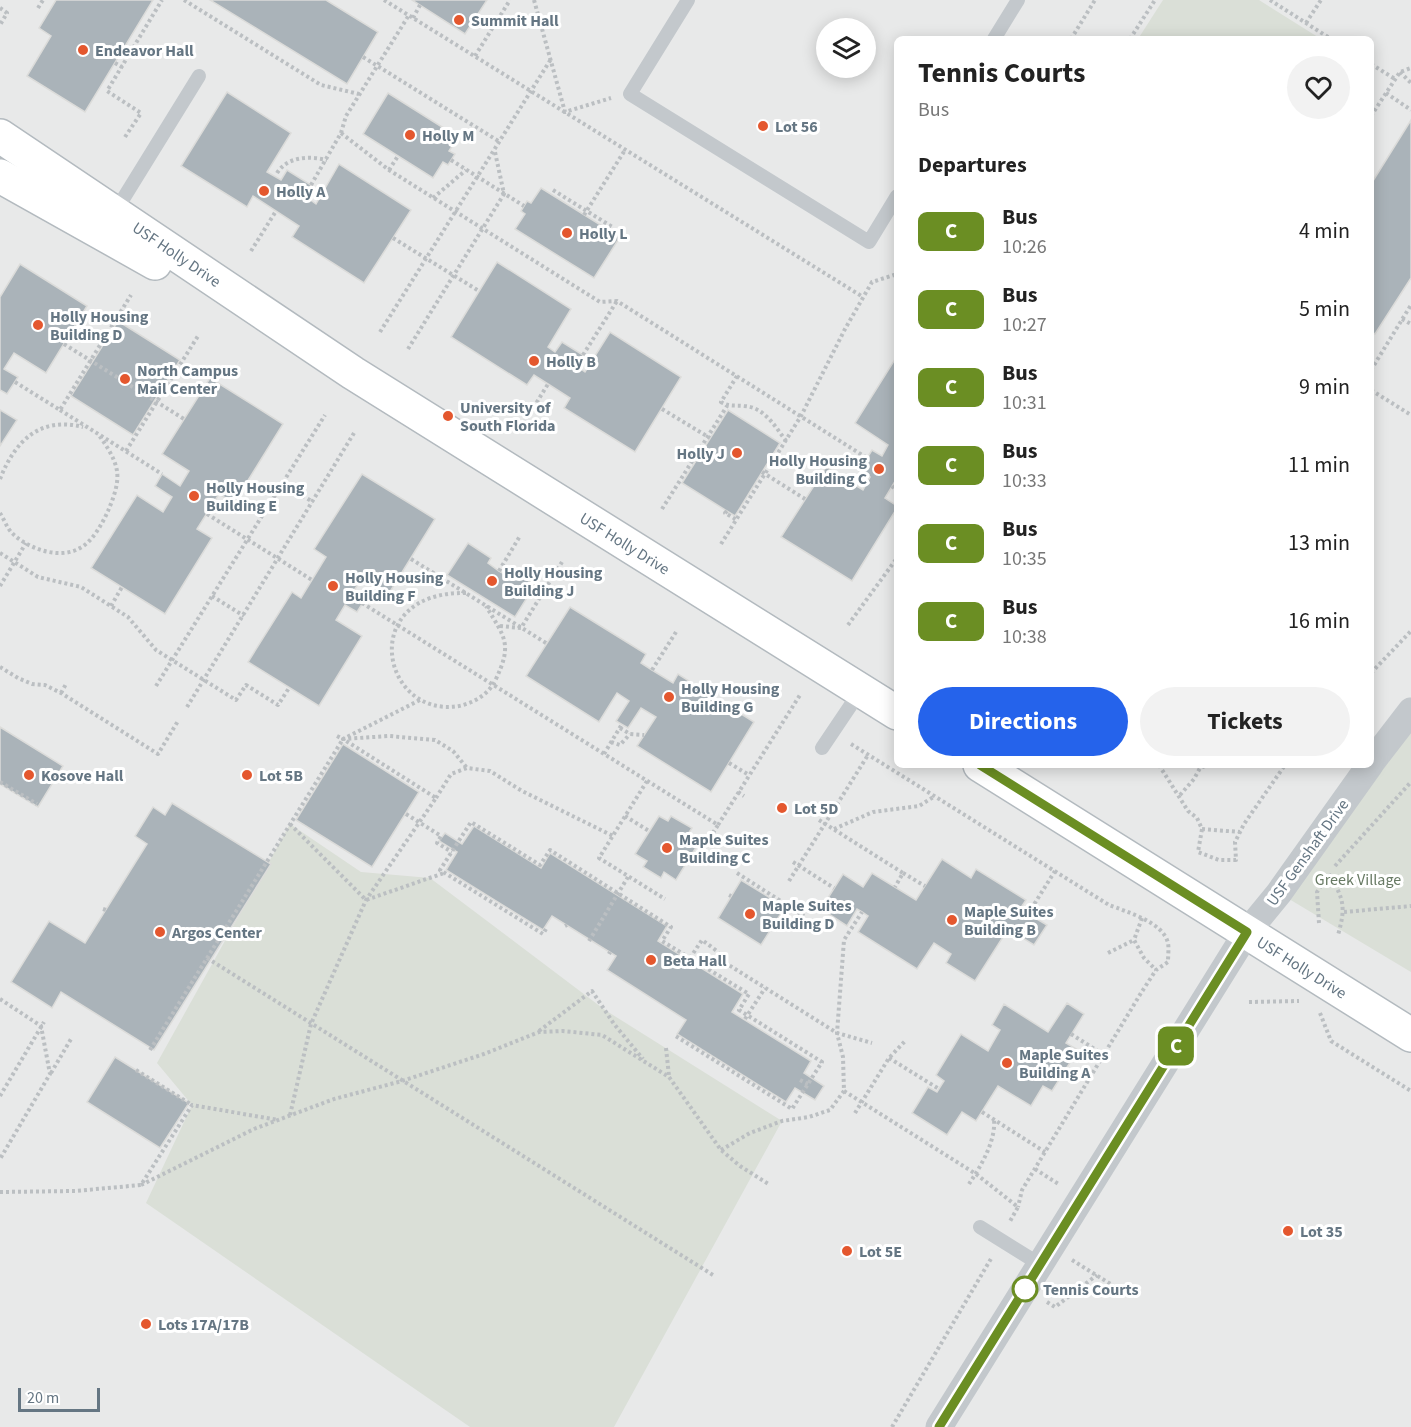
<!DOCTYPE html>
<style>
:root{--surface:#fff;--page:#f2f2f2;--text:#222;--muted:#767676;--accent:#2563eb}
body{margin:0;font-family:"Source Sans 3",sans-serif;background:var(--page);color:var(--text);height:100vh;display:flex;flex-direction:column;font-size:22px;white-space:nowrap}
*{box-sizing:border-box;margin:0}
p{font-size:20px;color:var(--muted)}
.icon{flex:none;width:33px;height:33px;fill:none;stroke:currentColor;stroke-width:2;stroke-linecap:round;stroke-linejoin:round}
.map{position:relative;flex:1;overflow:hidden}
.panel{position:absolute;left:894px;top:36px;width:480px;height:732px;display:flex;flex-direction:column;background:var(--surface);border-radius:9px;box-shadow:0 3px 15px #0003}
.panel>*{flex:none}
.badge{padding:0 12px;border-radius:9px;font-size:21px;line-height:39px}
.tools{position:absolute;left:816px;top:18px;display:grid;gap:12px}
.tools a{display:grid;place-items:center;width:60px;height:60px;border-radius:50%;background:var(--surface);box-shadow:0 3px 15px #0003;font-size:30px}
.scale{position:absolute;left:18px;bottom:15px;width:82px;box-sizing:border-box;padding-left:6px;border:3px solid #657683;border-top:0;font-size:16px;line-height:21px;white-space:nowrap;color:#657683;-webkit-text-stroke:4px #fff;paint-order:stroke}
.map>.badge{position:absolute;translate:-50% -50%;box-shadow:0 0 0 3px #fff}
h2{padding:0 24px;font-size:22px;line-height:54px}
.round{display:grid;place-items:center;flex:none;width:63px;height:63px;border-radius:32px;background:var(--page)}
.overview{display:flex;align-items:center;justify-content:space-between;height:102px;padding:0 24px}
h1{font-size:28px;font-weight:700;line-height:45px}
.cta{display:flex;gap:12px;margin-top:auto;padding:12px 24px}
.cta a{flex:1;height:69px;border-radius:36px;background:var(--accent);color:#fff;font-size:24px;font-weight:700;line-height:69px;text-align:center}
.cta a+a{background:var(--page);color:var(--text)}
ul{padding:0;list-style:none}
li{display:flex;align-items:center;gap:18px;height:78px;padding:0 24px}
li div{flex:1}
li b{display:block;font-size:22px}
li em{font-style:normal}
li .badge{min-width:66px;font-weight:700;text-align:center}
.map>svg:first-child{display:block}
</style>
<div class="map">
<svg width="1411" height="1427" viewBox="0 0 1411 1427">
<rect width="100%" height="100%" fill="#fafaf8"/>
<path fill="#e8e9e9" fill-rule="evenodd" d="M0 0H1411V1427H0ZM826 28H866V68H826ZM897 39H1371V765H897Z"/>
<g fill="#dadfd7">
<polygon points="1163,0 1259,0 1321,39 1138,39"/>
<polygon points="1411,729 1411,972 1279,893"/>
<polygon points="290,824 361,872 430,878 605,1010 782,1121 614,1427 470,1427 146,1203 192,1105 157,1063"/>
</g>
<g fill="#aab3b9" stroke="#dcdcda" stroke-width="1.5">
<polygon points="56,0 153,0 85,112 27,76 51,36 39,28"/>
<polygon points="210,0 326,0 378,32 347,84"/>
<polygon points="412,0 487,0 465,34"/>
<polygon points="227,92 291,133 267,172 281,180 287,170 311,185 305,196 316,204 339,164 411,210 364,283 292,237 299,226 253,196 247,207 181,166"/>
<polygon points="388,93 458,137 449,151 455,154 448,165 443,162 433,178 363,134"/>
<polygon points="1411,120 1411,278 1375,334 1371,332 1371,184"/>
<polygon points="541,188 620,237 594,278 515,229 525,214 521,211 527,201 531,203"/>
<polygon points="497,262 571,309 548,347 555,352 562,342 583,355 577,366 585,372 610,332 681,377 635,452 564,408 570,398 548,384 534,375 527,385 451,337"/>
<polygon points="20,264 87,306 46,373 14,353 4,369 18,377 7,394 0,390 0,297"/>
<polygon points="118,321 180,360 133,435 71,396"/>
<polygon points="897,356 897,478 885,498 897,506 897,508 852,581 781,537 826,467 863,490 870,477 859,471 872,450 882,456 888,445 855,423"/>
<polygon points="210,378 283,424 234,503 219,494 197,529 212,538 165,614 91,568 137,495 163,512 172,497 155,486 162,474 180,486 189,471 162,454"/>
<polygon points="0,410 17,420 0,446"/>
<polygon points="728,410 780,443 735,516 682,483"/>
<polygon points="362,474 435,519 388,595 362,579 352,593 364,601 357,612 345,605 336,620 362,636 319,706 248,662 292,592 301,598 326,557 314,549"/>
<polygon points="468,543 491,558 488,563 499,571 508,576 512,570 535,585 515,617 447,575"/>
<polygon points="570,607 646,654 641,663 652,670 673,683 678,674 754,722 711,792 637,746 656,717 641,708 628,728 616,721 629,701 617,693 599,722 526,676"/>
<polygon points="0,727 63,766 38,807 0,784"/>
<polygon points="343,744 419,792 372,867 296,820"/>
<polygon points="172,803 271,864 154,1050 61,992 52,1008 11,982 49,921 85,943 147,844 135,836 153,807 165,815"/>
<polygon points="659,816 668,821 671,816 692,828 688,834 700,841 676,880 664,872 661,878 643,867 647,861 635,854"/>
<polygon points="474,826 541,868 550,853 667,926 658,941 743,994 732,1012 811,1061 804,1073 824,1086 815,1100 795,1088 786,1102 677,1034 686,1020 607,970 616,956 552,916 543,930 446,870 457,852 439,841 445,833 462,844"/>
<polygon points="942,859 971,878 976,869 1026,900 1020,909 1047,925 1034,945 1008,929 975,981 946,963 951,954 934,943 917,969 858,932 868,916 862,912 857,909 847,926 821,909 843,874 863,887 872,873 916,900"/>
<polygon points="741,880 785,907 761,945 718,918"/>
<polygon points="1067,1003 1084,1014 1066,1043 1078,1050 1052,1091 1043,1086 1031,1106 998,1086 976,1121 962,1112 947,1135 912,1113 928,1087 937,1092 944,1081 936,1075 961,1034 988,1051 1000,1030 992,1025 1004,1004 1048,1032"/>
<polygon points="115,1057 189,1103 160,1148 87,1102"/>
</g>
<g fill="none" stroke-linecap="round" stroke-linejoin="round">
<defs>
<g id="secondary">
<polyline points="0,136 353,373 897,713"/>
<polyline points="0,176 155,263"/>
<polyline points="980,765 1411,1035"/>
</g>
</defs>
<use href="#secondary" stroke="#b3babf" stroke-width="36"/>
<g stroke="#bbbfc2" stroke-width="4" stroke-dasharray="3 3" stroke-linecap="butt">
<polyline points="184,0 321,85 359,94"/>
<polyline points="384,0 863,297"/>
<polyline points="534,0 565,112 611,98"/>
<polyline points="1270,0 1331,39"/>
<polyline points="0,8 7,13 0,25"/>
<polyline points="38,8 43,0"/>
<polyline points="413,18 420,5"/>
<polyline points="1306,23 1321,0"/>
<polyline points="1071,39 1095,0"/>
<polyline points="1130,39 1155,0"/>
<polyline points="475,56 510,0"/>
<polyline points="363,57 500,142"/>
<polyline points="115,63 122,67"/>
<polyline points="1371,64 1395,79"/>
<polyline points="1400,72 1411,83"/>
<polyline points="1386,93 1411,110"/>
<polyline points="1371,116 1400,72 1411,68"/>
<polyline points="341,133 389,170 600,302 617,301 867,458"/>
<polyline points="125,137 141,113 107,91 162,0"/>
<polyline points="451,160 524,206"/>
<polyline points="389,170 398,156"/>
<path d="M277 173C288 156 309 156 327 160"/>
<polyline points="311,185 341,133 346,116 409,15"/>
<polyline points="553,190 614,228"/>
<polyline points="433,198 466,170"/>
<polyline points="584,215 625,150"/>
<polyline points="393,238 479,291"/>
<polyline points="251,251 276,211"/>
<polyline points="1402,319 1411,324"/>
<polyline points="380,332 551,59"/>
<polyline points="64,344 184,419"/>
<polyline points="408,349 504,194 495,152"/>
<polyline points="583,355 617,301"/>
<polyline points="1371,370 1411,305"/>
<path d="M737 376 721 402C729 407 735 405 744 406 764 407 775 426 786 441"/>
<polyline points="15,382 60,410 131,295"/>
<polyline points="1371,390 1411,415"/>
<polyline points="662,409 710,438"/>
<polyline points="60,410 162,474"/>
<polyline points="524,423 548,384"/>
<polyline points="126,451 198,336"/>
<polyline points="762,472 805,499"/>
<path d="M0 479C15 441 40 416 83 427"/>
<polyline points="282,483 313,502"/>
<polyline points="892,486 897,492"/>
<polyline points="662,509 727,406"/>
<polyline points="727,511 725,513 737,520"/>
<path d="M0 513C4 519 7 528 12 533 28 549 60 560 80 548 93 541 102 524 108 511 113 499 119 484 117 471 115 458 106 445 98 434"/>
<polyline points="207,514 312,580"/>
<polyline points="721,544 801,416 845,329 872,282 897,274"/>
<polyline points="0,553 38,577 81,587 128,617 156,650 236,700 246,685 278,705 289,688"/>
<polyline points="411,559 546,643"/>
<polyline points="499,571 520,536"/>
<polyline points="0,586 26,543"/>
<path d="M466 593C356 591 381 719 459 706 473 703 488 695 495 681 513 644 505 638 486 606"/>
<polyline points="212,596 244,616"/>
<polyline points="362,603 718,825 711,836"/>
<polyline points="111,606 122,587"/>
<polyline points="848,625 897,558"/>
<polyline points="500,626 521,628 562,562"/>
<polyline points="0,667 18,678 32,684 45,685 61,693 158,754 178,721"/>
<polyline points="652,670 676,632"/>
<polyline points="1371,673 1411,631"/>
<polyline points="156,686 325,415"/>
<polyline points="61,693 66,684"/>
<polyline points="187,707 354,433"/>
<polyline points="620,728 630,734 644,735"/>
<polyline points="337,736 343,739 389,736 435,740 453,751 467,768"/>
<polyline points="611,742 620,745 630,734"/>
<path d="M851 744 1109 905C1127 912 1163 922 1168 943 1169 948 1168 956 1168 962L1156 970 1141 993 1022 1190 1018 1207"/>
<polyline points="604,754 622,724"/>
<polyline points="729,763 749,775"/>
<polyline points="1159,765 1188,811 1197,818 1202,829 1198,852 1219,860 1236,860 1235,842 1244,824 1285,765"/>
<polyline points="647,781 599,858 665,899"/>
<polyline points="0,782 37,804"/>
<polyline points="738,792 744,796"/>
<polyline points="1180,795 1194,779 1200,768 1208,765"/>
<polyline points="436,798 451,774 467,768 490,771 522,791 613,836"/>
<polyline points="406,814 441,836 437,843 452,852"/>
<polyline points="625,816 649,831"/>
<polyline points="819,820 903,873 895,887"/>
<polyline points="290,824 366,900 444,873"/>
<polyline points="718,825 800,695"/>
<polyline points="834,829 873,812 919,806 935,796"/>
<polyline points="1202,829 1240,832"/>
<polyline points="793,862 834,888"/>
<polyline points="1335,866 1411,782"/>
<polyline points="737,873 804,916"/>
<polyline points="903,873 925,886"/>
<path d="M1329 874C1344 899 1346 907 1338 935"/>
<polyline points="789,881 868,755"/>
<polyline points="729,895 731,896"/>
<polyline points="103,909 106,910"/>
<polyline points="783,910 788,913 791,907"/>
<polyline points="1344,912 1411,906"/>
<polyline points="1028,914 1055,871"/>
<polyline points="1142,918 1134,940 1144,958 1156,970"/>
<polyline points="1319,923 1317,892 1327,877"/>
<polyline points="565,926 567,925"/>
<polyline points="546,929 543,934 440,870 471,822 540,865 550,850 671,927 662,941 749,994 739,1010 822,1062 792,1109 674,1035"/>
<polyline points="589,941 628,877"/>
<polyline points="1108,953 1134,940"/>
<polyline points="609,954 610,952"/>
<polyline points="207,958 713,1275"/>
<polyline points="690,958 702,940 717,951 724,962 837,1033 872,1043"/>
<polyline points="0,999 41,1026 50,1074 0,1159"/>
<polyline points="1249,1002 1299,1001"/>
<polyline points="1320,1013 1331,1041 1411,1091"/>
<polyline points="745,1019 765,988"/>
<polyline points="539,1031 592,991 614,1024 643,1059"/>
<polyline points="1071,1034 1104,1055"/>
<polyline points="666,1048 669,1076"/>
<polyline points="150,1050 343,739"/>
<polyline points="889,1058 939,1089"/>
<polyline points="136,1070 192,1105"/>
<polyline points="51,1073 71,1039"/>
<polyline points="800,1080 808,1084"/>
<polyline points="844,1091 976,1174 1018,1207 1009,1223"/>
<polyline points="0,1096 44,1022"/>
<polyline points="982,1112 1045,1152"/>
<polyline points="855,1113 889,1058 906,1040"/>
<polyline points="290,1115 311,1024 366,900 436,798 343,739 420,700"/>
<polyline points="721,1150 750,1133 782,1121 809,1117 830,1110 844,1091 843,1057 837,1033 844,940 862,912"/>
<polyline points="1035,1169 1060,1185"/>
<path d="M969 1184C981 1166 996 1141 994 1119"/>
<polyline points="141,1185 254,1129 334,1099 402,1081 484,1054 539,1032 563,1031 602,1035 669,1077 721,1150 740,1166 770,1185"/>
<polyline points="0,1192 75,1191 141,1185 192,1105 278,1120"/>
<polyline points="1072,1260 1125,1293"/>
<polyline points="1047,1302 1055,1307 1097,1275"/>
<polyline points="892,1427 992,1257"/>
</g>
<g stroke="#c3c8cc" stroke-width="14">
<polyline points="688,0 630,94 869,242 897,196"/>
<polyline points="994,39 1018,0"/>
<polyline points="115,212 199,76"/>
<polyline points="822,748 861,690"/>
<polyline points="980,1227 1041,1265"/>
</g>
<g stroke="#c3c8cc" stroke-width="27">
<polyline points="1371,763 1411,711"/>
<polyline points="939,1427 1247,932 1279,893 1370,765"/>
</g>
<use href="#secondary" stroke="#fff" stroke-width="33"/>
</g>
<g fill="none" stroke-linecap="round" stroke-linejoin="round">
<defs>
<polyline id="line" points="939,1427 1247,932 980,765"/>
</defs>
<use href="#line" stroke="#fff" stroke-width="14"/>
<use href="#line" stroke="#6b8e23" stroke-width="9"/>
</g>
<g fill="#e4572e" stroke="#fff" stroke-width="2">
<circle cx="459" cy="20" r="6"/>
<circle cx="83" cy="50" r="6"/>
<circle cx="763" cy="126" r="6"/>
<circle cx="410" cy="135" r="6"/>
<circle cx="264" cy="191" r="6"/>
<circle cx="567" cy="233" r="6"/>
<circle cx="38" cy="325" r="6"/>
<circle cx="534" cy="361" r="6"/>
<circle cx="125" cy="379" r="6"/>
<circle cx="448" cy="416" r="6"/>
<circle cx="737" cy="453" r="6"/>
<circle cx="879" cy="469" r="6"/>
<circle cx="194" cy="496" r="6"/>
<circle cx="492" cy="581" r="6"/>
<circle cx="333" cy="586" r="6"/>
<circle cx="669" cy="697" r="6"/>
<circle cx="29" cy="775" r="6"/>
<circle cx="247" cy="775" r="6"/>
<circle cx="782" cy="808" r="6"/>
<circle cx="667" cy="848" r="6"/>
<circle cx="750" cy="914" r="6"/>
<circle cx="952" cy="920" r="6"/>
<circle cx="160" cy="932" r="6"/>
<circle cx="651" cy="960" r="6"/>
<circle cx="1007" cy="1063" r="6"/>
<circle cx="1288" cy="1231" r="6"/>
<circle cx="847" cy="1251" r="6"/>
<circle cx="146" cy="1324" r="6"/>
</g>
<circle fill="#fff" stroke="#6b8e23" stroke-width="3" cx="1025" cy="1289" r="12"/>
<g text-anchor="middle" stroke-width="6" stroke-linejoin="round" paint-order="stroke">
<g font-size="16" font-weight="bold" fill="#657683" stroke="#fff" text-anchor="start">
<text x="471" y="26">Summit Hall</text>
<text x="95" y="56">Endeavor Hall</text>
<text x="775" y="132">Lot 56</text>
<text x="422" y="141">Holly M</text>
<text x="276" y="197">Holly A</text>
<text x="579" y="239">Holly L</text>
<text x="50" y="322">Holly Housing<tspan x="50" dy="18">Building D</tspan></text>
<text x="546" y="367">Holly B</text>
<text x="137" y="376">North Campus<tspan x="137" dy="18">Mail Center</tspan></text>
<text x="460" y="413">University of<tspan x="460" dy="18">South Florida</tspan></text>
<text x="725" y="459" text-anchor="end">Holly J</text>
<text x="867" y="466" text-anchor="end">Holly Housing<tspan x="867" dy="18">Building C</tspan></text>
<text x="206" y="493">Holly Housing<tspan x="206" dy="18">Building E</tspan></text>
<text x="504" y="578">Holly Housing<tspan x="504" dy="18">Building J</tspan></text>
<text x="345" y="583">Holly Housing<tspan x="345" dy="18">Building F</tspan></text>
<text x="681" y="694">Holly Housing<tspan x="681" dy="18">Building G</tspan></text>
<text x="41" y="781">Kosove Hall</text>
<text x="259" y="781">Lot 5B</text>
<text x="794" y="814">Lot 5D</text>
<text x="679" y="845">Maple Suites<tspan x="679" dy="18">Building C</tspan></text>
<text x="762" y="911">Maple Suites<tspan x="762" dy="18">Building D</tspan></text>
<text x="964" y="917">Maple Suites<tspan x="964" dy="18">Building B</tspan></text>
<text x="172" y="938">Argos Center</text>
<text x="663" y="966">Beta Hall</text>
<text x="1019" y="1060">Maple Suites<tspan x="1019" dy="18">Building A</tspan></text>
<text x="1300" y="1237">Lot 35</text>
<text x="859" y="1257">Lot 5E</text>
<text x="158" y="1330">Lots 17A/17B</text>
</g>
<g font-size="16" fill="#657683" stroke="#fff">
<text transform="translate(177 254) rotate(34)" y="6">USF Holly Drive</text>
<text transform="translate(625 543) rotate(32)" y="6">USF Holly Drive</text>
<text transform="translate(1307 852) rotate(-54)" y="6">USF Genshaft Drive</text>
<text transform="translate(1302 967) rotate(32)" y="6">USF Holly Drive</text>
</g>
<g font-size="16" fill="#687a64" stroke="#fff">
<text x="1358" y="885">Greek Village</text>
</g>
<g font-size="16" font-weight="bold" fill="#657683" stroke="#fff" text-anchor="start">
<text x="1043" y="1295">Tennis Courts</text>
</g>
</g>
</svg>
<div class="tools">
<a><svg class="icon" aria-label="layers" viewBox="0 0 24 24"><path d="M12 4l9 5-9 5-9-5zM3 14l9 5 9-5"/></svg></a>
</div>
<div class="scale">20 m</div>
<b class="badge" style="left:1176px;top:1046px;background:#6b8e23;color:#fff">C</b>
<section class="panel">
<div class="overview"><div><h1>Tennis Courts</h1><p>Bus</p></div><a class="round"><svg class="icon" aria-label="heart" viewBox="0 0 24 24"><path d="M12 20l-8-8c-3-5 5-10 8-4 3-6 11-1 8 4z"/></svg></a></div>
<h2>Departures</h2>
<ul>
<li><span class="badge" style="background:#6b8e23;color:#fff">C</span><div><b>Bus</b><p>10:26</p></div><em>4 min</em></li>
<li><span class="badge" style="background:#6b8e23;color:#fff">C</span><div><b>Bus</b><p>10:27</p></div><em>5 min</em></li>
<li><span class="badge" style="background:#6b8e23;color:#fff">C</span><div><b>Bus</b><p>10:31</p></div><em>9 min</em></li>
<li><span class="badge" style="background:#6b8e23;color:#fff">C</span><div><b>Bus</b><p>10:33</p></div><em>11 min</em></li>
<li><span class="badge" style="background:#6b8e23;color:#fff">C</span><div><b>Bus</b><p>10:35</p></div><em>13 min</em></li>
<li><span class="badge" style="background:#6b8e23;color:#fff">C</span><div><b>Bus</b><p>10:38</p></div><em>16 min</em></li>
</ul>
<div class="cta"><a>Directions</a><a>Tickets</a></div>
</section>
</div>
